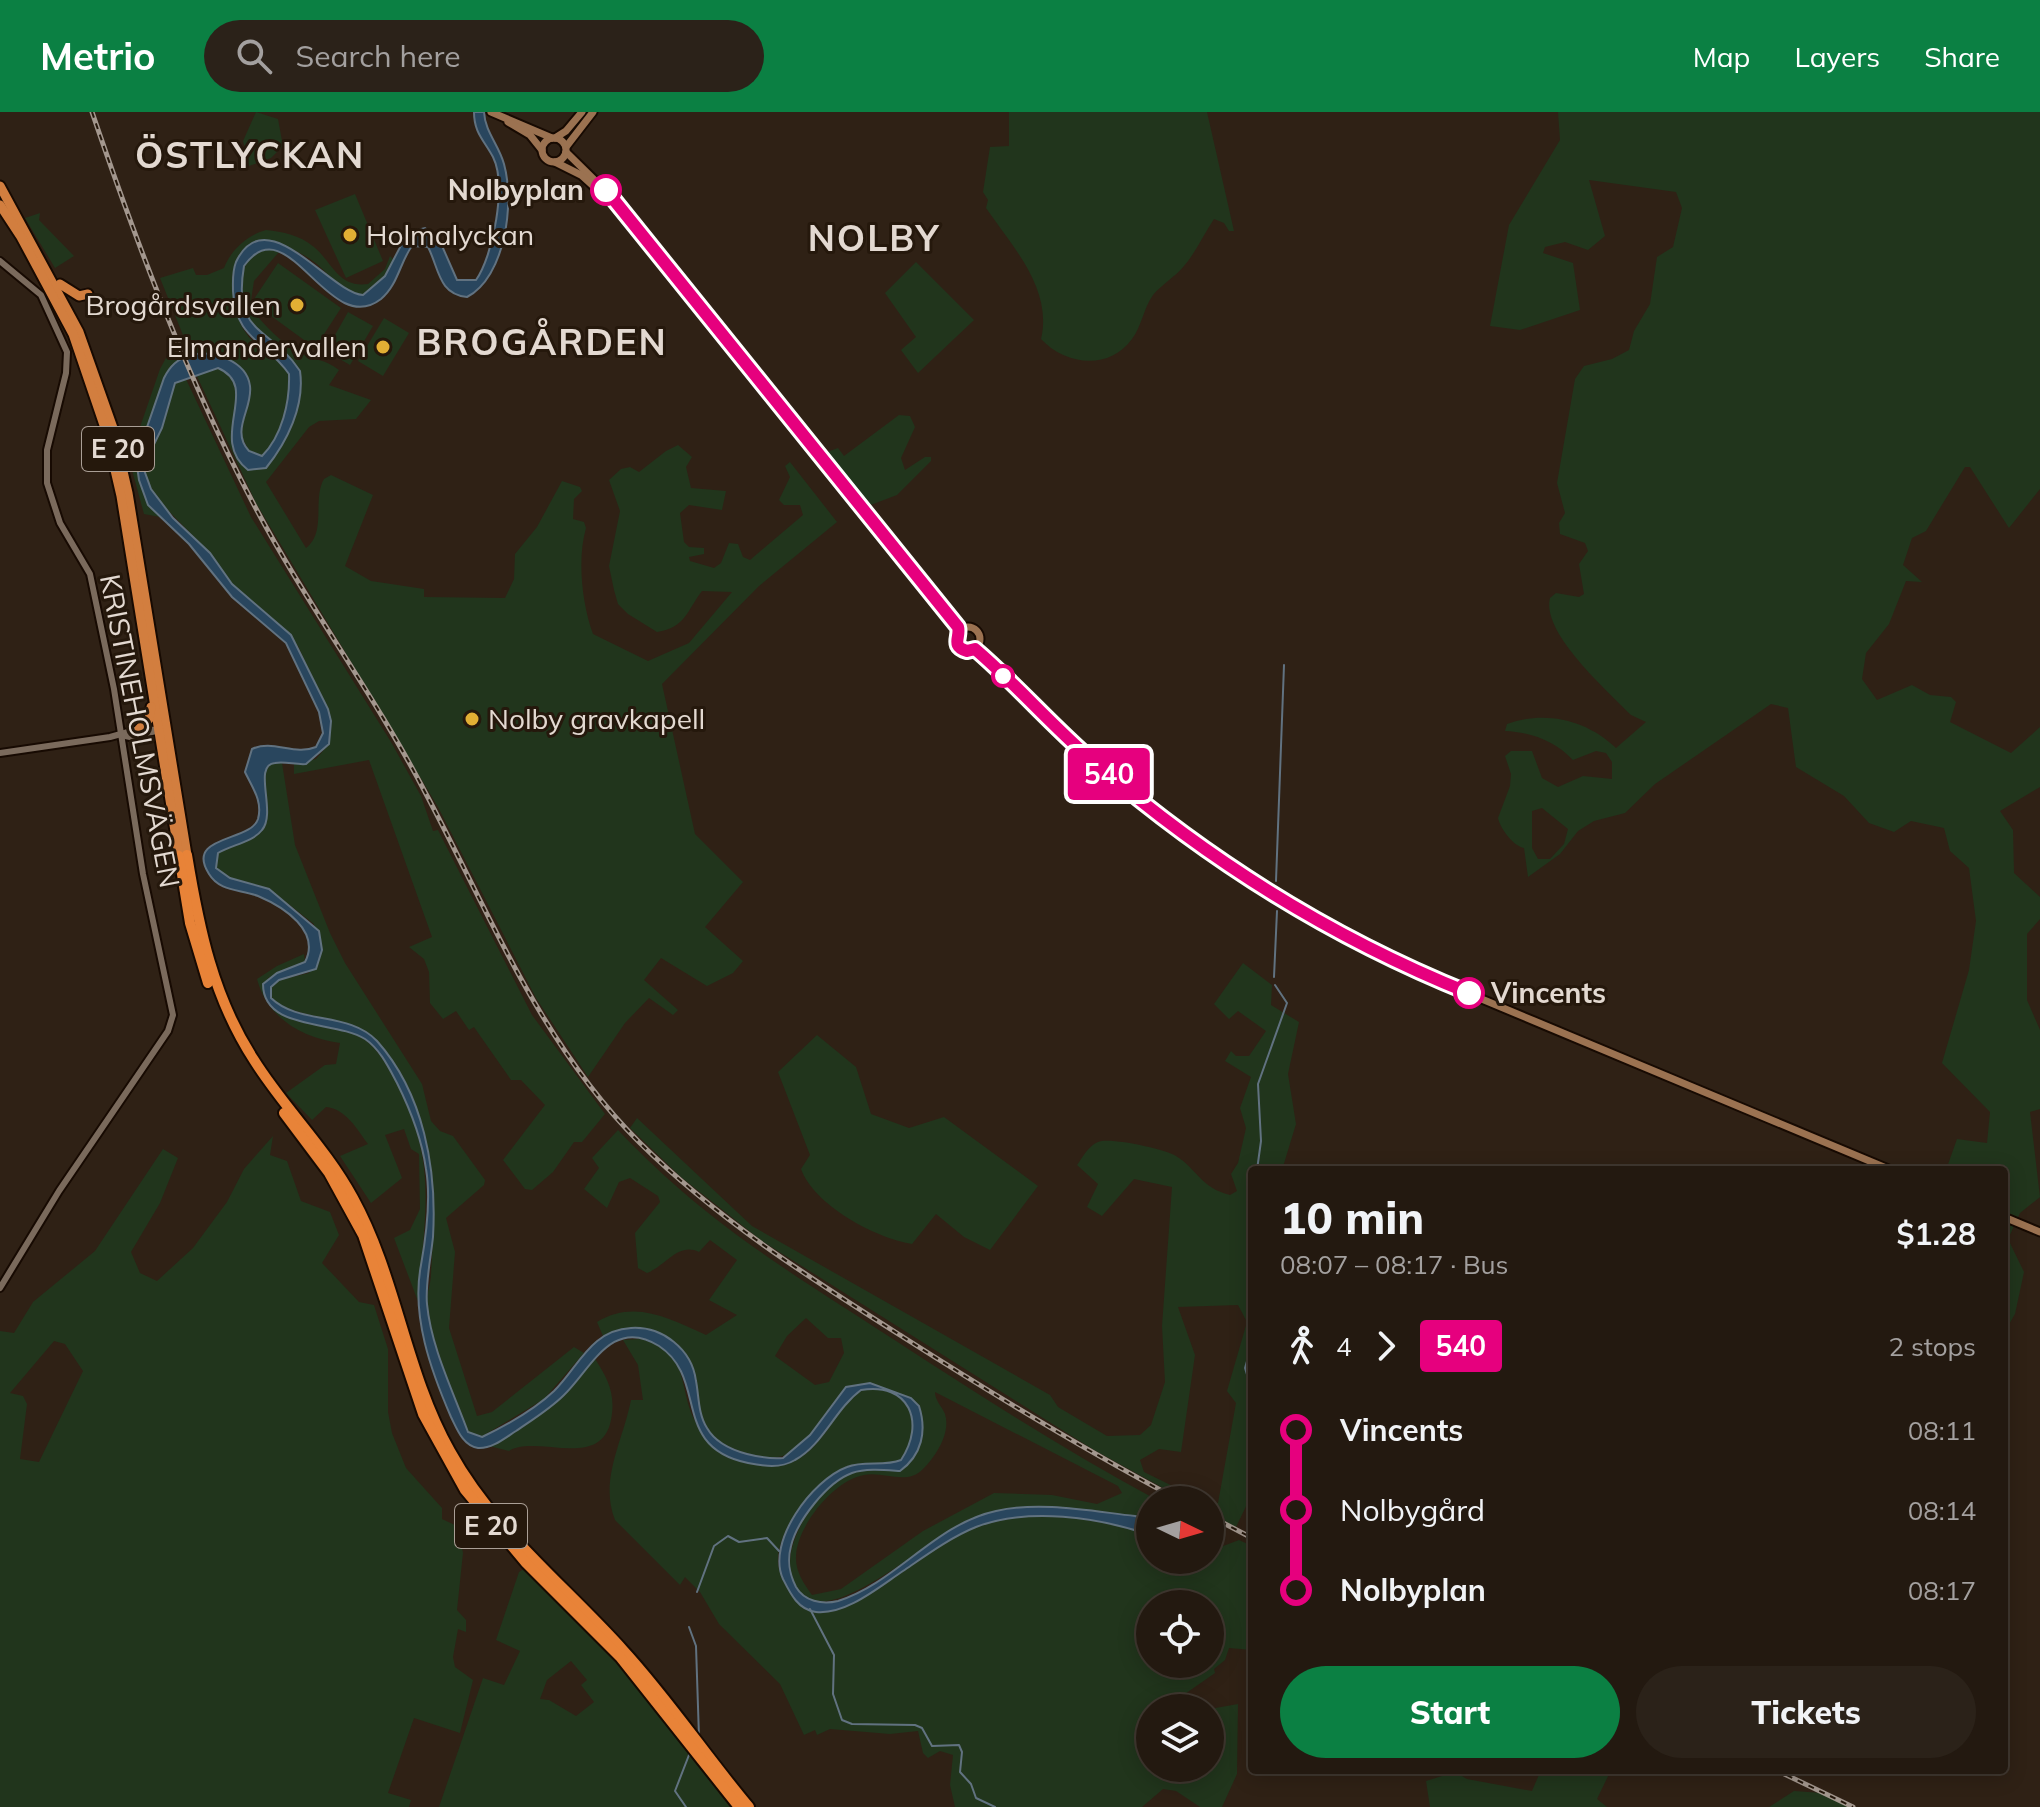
<!DOCTYPE html>
<meta charset="utf-8">
<style>
:root{--surface:#231910;--page:#2b2219;--text:#f1f3f6;--muted:#a3a09f;--line:#403830;--accent:#0b8043}
body{margin:0;font-family:Mulish,sans-serif;background:var(--page);color:var(--text);height:100vh;display:flex;flex-direction:column;font-size:30px;white-space:nowrap}
*{box-sizing:border-box;margin:0}
p{font-size:26px;color:var(--muted)}
.icon{flex:none;width:44px;height:44px;fill:none;stroke:currentColor;stroke-width:2;stroke-linecap:round;stroke-linejoin:round}
.map{position:relative;flex:1;overflow:hidden}
.panel{position:absolute;left:1248px;top:1054px;width:760px;height:608px;display:flex;flex-direction:column;background:var(--surface);border-radius:8px;box-shadow:0 4px 20px #0003,0 0 0 2px var(--line)}
.panel>*{flex:none}
.badge{padding:0 16px;border-radius:6px;font-size:28px;line-height:52px}
.needle{width:52px;rotate:95deg}
.controls{position:absolute;left:1136px;top:1374px;display:grid;gap:16px}
.controls a{display:grid;place-items:center;width:88px;height:88px;border-radius:50%;background:var(--surface);box-shadow:0 4px 20px #0003,0 0 0 2px var(--line);font-size:40px}
.map>.badge{position:absolute;translate:-50% -50%;box-shadow:0 0 0 4px #fff}
.legs{display:flex;align-items:center;gap:12px;height:88px;padding:0 32px;font-size:26px}
.legs p{margin-inline-start:auto}
.overview{display:flex;align-items:center;justify-content:space-between;height:136px;padding:0 32px}
h1{font-size:44px;font-weight:800;line-height:60px}
.cta{display:flex;gap:16px;margin-top:auto;padding:16px 32px}
.cta a{flex:1;height:92px;border-radius:48px;background:var(--accent);color:#fff;font-size:32px;font-weight:800;line-height:92px;text-align:center}
.cta a+a{background:var(--page);color:var(--text)}
ul{padding:0 32px;list-style:none}
li{display:flex;align-items:center;gap:28px;height:80px;font-size:30px}
li i{display:grid;place-items:center;width:12px;height:100%;margin:0 10px;background:currentColor}
li i::after{content:'';width:20px;height:20px;margin:-10px;border:6px solid;border-radius:50%;background:var(--surface)}
li p{margin-inline-start:auto}
li:first-child i{background:linear-gradient(#0000 50%,currentColor 0)}
li:last-child i{background:linear-gradient(currentColor 50%,#0000 0)}
header{display:flex;align-items:center;gap:48px;box-sizing:border-box;height:112px;padding:0 40px;background:var(--accent);color:#fff}
header strong{font-size:38px}
nav{display:flex;gap:44px;margin-inline-start:auto;font-size:28px}
.search{width:560px;height:72px;background:var(--page);display:flex;align-items:center;gap:20px;box-sizing:border-box;padding:0 28px;border-radius:44px;color:var(--muted);font-size:30px}
.map>svg:first-child{display:block}
</style>
<header>
<strong>Metrio</strong>
<div class="search"><svg class="icon" aria-label="search" viewBox="0 0 24 24"><circle cx="10" cy="10" r="6"/><path d="M15 15l6 6"/></svg>Search here</div>
<nav><a>Map</a><a>Layers</a><a>Share</a></nav>
</header>
<div class="map">
<svg width="2040" height="1695" viewBox="0 0 2040 1695">
<rect width="100%" height="100%" fill="#2f2115"/>
<g fill="#21351c" fill-rule="evenodd">
<polygon points="256,0 278,7 283,34 271,46 249,54 243,29"/>
<path d="M1009 0H1207L1234 119H1229L1224 111 1214 107C1204 122 1196 140 1184 154 1175 165 1162 172 1153 183 1143 197 1142 214 1132 227 1109 259 1065 253 1041 227 1053 177 1012 134 986 96L988 88 983 80 990 35 1009 34Z"/>
<path d="M1558 0H2040V377L2009 416 1970 355H1965L1926 419 1912 426 1903 453 1922 470 1906 469 1889 512 1866 541 1862 567 1877 588 1912 573 1930 583 1951 585 1956 590 1950 610 2011 641 2040 615V675L2000 699 2013 718 2014 761 2040 785V807L2027 822V888L2040 918V997L2030 1000 2040 1085 2020 1101 2008 1127 2024 1160 2015 1202 2004 1221V1058H1946L1957 1027 1987 1031 1990 1000 1942 951 1969 858 1976 809 1969 756 1950 739 1944 716 1911 709 1894 720 1869 711 1844 684 1796 655 1788 596 1771 592 1655 672 1625 701 1594 709 1578 719 1560 742 1528 765 1524 736C1513 734 1500 716 1498 706L1510 674 1511 662 1505 644 1511 639H1532L1542 666 1558 675 1583 664 1612 667V650L1606 641 1596 639 1573 648C1555 629 1531 620 1505 619L1507 612C1545 598 1587 608 1616 636L1646 610 1631 603C1608 579 1541 521 1550 486L1556 481 1579 485 1584 482 1579 452 1588 439 1585 431 1560 422 1559 411 1565 401 1557 371 1575 267 1584 254 1612 247 1629 238 1634 219 1650 192 1657 145 1673 135 1682 96 1676 80 1589 68 1605 124 1588 138 1565 130 1545 135 1543 141 1573 151 1580 198 1520 218 1490 214 1509 113 1560 28ZM1542 696 1568 717 1564 732 1550 747H1538L1532 736V699Z"/>
<polygon points="355,82 383,149 346,166 315,98"/>
<polygon points="40,101 39,108 74,144 55,156 25,106"/>
<path d="M266 118C283 120 300 123 314 135 333 151 338 176 368 172L385 157 390 144 394 148 385 164 363 183C340 181 333 166 317 152 299 138 280 131 258 129L232 163C233 188 235 214 256 232 268 242 280 249 289 262 289 291 282 323 262 344L249 339 241 323 250 273 224 245 191 243 160 166 193 156 196 163H207L224 156C231 138 247 123 266 118Z"/>
<path d="M269 136 279 140 254 169 250 195C263 212 279 229 298 240 312 248 326 247 339 258L329 273 371 288 356 307 319 309 309 315 266 370 306 436C327 420 312 387 324 367L331 363 373 383 345 454 371 469 424 477V485L505 486 514 467 515 442 537 415 562 369 580 375 582 379 574 387 573 407 584 410 586 416C577 447 582 492 593 522L648 549 689 531 732 480 702 479C686 500 686 515 657 520L628 502 618 492 614 478 609 454 620 399 609 368 621 357 630 355 639 360 666 339 678 333 692 345 686 355 691 376 726 379 722 398 689 393 680 401 684 430 689 435 704 436V442L689 445 690 449 714 456 721 451 729 431 738 432 743 445 750 448 803 403 800 393H784L779 388 790 365 785 354 790 350 837 410 759 474 662 572 695 722 743 770 705 815 743 849 733 861 707 874 661 846 644 868 678 898 673 903 649 886 625 911 588 965 536 886 438 695 256 391 196 262 217 256C253 271 226 310 233 340L266 356 289 321 301 268C272 236 234 208 243 161 245 146 255 139 269 136Z"/>
<polygon points="916,150 974,208 918,261 901,238 916,225 885,181"/>
<polygon points="278,151 341,196 315,236 252,190"/>
<polygon points="348,200 373,214 350,253 326,239"/>
<polygon points="384,206 409,221 383,264 358,249"/>
<polygon points="176,242 178,248 164,266 136,347 139,368 148,393 160,405 144,402 129,347 160,257 166,246"/>
<polygon points="185,265 251,405 391,630 421,684 433,719 438,718 532,903 605,1002 582,1030 574,1030 553,1060 532,1078 525,1077 503,1048 545,993 521,968 511,968 474,915 469,918 456,899 443,907 430,891 429,860 424,847 409,835 432,825 369,648 294,662 294,652 316,647 329,632 321,584 298,534 232,472 210,441 158,388 145,364 145,345 158,326 175,271"/>
<polygon points="899,303 910,304 915,315 901,346 905,358 925,345 931,345 931,349 897,383 868,394 827,340 838,336 844,344"/>
<path d="M272 650 282 651 295 733 330 821 345 851 422 972 431 1009 440 1019 453 1024 485 1068 484 1073 446 1106 455 1140 449 1216 477 1304 492 1300 574 1235 584 1241 544 1287 481 1325 468 1320C453 1279 432 1236 427 1192 426 1182 431 1172 431 1162 435 1095 436 1050 411 988 403 969 393 944 377 930 344 902 293 907 271 886V874L279 868 309 861 314 812 269 777 230 766 216 757 218 741C265 712 274 730 263 662Z"/>
<path d="M304 842 305 850 268 866 266 889C284 915 329 911 357 923 374 931 383 947 393 964 441 1052 423 1100 419 1192L394 1126 410 1118 420 1097 419 1042 411 1037 404 1017 385 1023 402 1066 371 1091 340 1044 368 1032C357 1017 346 997 326 995L312 1008 286 981 325 953 336 952 340 931C301 926 267 905 257 867L277 854Z"/>
<path d="M1243 851 1272 873 1271 893 1299 910 1288 962 1296 1012 1282 1058H1252V1382L1236 1415 1210 1402V1390L1218 1391 1236 1291 1227 1279 1247 1210 1238 1193 1178 1195 1195 1243 1181 1340 1159 1337 1140 1348 1144 1360 1201 1388H1185L1094 1338 762 1129 682 1066 630 1016 637 1006 752 1114 1050 1283 1058 1295 1107 1324 1140 1323 1151 1313 1165 1270 1162 1214 1172 1075 1134 1067 1102 1104 1087 1095 1098 1072 1077 1053C1083 1045 1088 1034 1098 1030 1110 1025 1164 1037 1176 1044 1197 1057 1201 1076 1230 1083L1237 1079 1231 1062 1238 1051 1246 1016 1240 996 1251 965 1225 949 1231 939 1236 944H1249L1266 919 1238 899 1229 907 1214 892Z"/>
<path d="M817 923 856 955 871 1002 909 1016 944 1005 1038 1074 990 1138 964 1125 936 1102 912 1132C875 1126 814 1093 801 1057L810 1043 778 960Z"/>
<path d="M618 1018C705 1110 788 1159 893 1227 979 1283 1066 1339 1157 1388H1150V1408C1114 1398 1028 1390 992 1400 942 1412 853 1503 809 1488 802 1486 797 1477 794 1470 777 1435 818 1375 852 1361 866 1355 885 1358 900 1359L922 1326 911 1286 870 1271C857 1280 840 1288 829 1299 816 1312 809 1331 792 1340 778 1348 766 1346 750 1342 735 1338 718 1332 708 1318 697 1303 700 1283 695 1265 684 1221 642 1208 603 1224L597 1210C635 1187 670 1207 706 1223L737 1203 709 1188 737 1148 710 1128 699 1140C678 1130 666 1154 647 1161L638 1156 635 1121 660 1090 658 1084 630 1066 619 1070 607 1096 584 1077 599 1056 592 1046ZM806 1206 828 1226H841L844 1241 829 1270 815 1273 775 1244 787 1224ZM935 1280 1118 1374 1122 1381 1097 1392 1052 1383 994 1381 923 1419 841 1477 812 1483C804 1472 795 1459 796 1444 797 1414 834 1368 864 1363 884 1359 907 1374 923 1357 936 1344 951 1321 945 1302 942 1294 935 1289 935 1280Z"/>
<path d="M273 1024 270 1043 287 1049 301 1089 330 1100 339 1123 322 1151 359 1190 374 1193 388 1237V1300L392 1321 406 1356 442 1396V1407L457 1414 463 1441 457 1498 466 1508V1520L458 1517 453 1545 455 1555 473 1568 460 1621 414 1606 388 1681 411 1688 409 1695H0V1219L14 1221 33 1190 95 1139 163 1037 178 1046 160 1091 131 1140 140 1161 157 1169 193 1136 227 1090 244 1057ZM54 1229 65 1232 83 1259 39 1350 20 1347 27 1292 23 1284 10 1281Z"/>
<path d="M639 1227C689 1235 678 1273 694 1307 710 1342 751 1360 787 1351 821 1343 834 1297 861 1278 910 1270 926 1310 901 1348 884 1355 863 1348 846 1355 817 1367 767 1427 780 1460 785 1473 797 1485 804 1497L831 1499 844 1494C886 1471 932 1431 976 1415 1029 1396 1093 1406 1146 1421L1150 1423V1448H1210V1439L1239 1428 1252 1434V1538L1229 1536 1225 1548 1214 1557 1215 1561 1182 1584 1177 1596H1150V1656H1210V1597L1238 1592 1237 1662 1222 1695H1200L1176 1679 1163 1677 1142 1695H955L950 1673 953 1643 940 1639 928 1646 923 1641 918 1619 890 1622 830 1617 817 1623 815 1618 804 1623 780 1572 719 1512 700 1480 685 1465 680 1473 615 1408C599 1368 623 1329 631 1288H643L638 1253 623 1228ZM1150 1492H1210V1552H1150Z"/>
<path d="M594 1245C608 1267 616 1282 611 1308 601 1359 536 1322 509 1339L489 1334 552 1293Z"/>
<path d="M524 1457 616 1549 730 1695H439L483 1566 504 1573 520 1539 496 1528 519 1460ZM571 1549 587 1568 581 1573 594 1590 576 1604 549 1588 540 1587 547 1568Z"/>
<polygon points="1541,1658 1611,1658 1597,1687 1607,1695 1430,1695 1426,1669 1455,1660 1467,1667 1532,1679"/>
<polygon points="1794,1679 1822,1681 1848,1695 1769,1695"/>
</g>
<path fill="#29465e" stroke="#617280" stroke-width="2" d="M474 0H484C485 20 499 33 504 52 515 92 505 165 467 185 438 182 439 156 428 135L412 134C400 150 398 173 381 187 328 228 288 92 244 154 232 224 270 213 300 259 305 294 287 330 266 356L248 358C207 326 262 275 218 256L175 271 162 316 143 355 151 377 173 406 210 441 232 472 291 523 328 597 331 609 329 632 306 652C296 653 285 649 275 651 252 653 277 700 262 718 253 730 231 733 218 741L216 756 230 766 269 777 319 819 322 838 316 857 279 868 271 875V886C299 913 349 899 377 929 424 982 437 1057 433 1125 431 1145 425 1173 427 1192 431 1235 453 1279 468 1320L482 1325C507 1313 534 1298 554 1279 579 1254 591 1218 631 1216 662 1214 692 1237 696 1269 699 1284 698 1302 707 1316 715 1330 732 1338 747 1342 759 1345 771 1347 783 1346L810 1323 846 1275 870 1271 911 1286 919 1294C927 1319 922 1343 900 1359 885 1358 866 1356 852 1361 827 1370 797 1409 791 1434 787 1449 789 1461 796 1475 804 1489 822 1493 838 1489 896 1471 935 1412 996 1399 1040 1389 1090 1399 1135 1404L1150 1408V1423C1098 1405 1028 1395 976 1415 951 1425 925 1444 903 1459 879 1475 846 1503 816 1500 798 1498 790 1481 783 1467 766 1430 812 1368 847 1355 864 1348 884 1355 901 1348 926 1310 909 1270 861 1278 835 1297 823 1333 795 1348 780 1357 764 1354 748 1351 670 1335 709 1267 659 1234 612 1204 591 1257 564 1283 550 1297 532 1308 516 1319 505 1326 492 1337 478 1336 463 1334 457 1317 451 1305 431 1259 411 1204 421 1153 426 1125 431 1086 426 1057 422 1028 410 997 397 971 389 956 380 937 365 927 335 908 263 919 263 872L277 861 305 850C321 819 284 795 258 784 240 777 220 780 209 762 184 723 251 730 258 707 263 689 252 675 245 660L252 637C273 627 294 644 316 635L323 621 319 600 286 531 232 485 189 432 148 393 139 368 136 347 164 266C170 254 177 247 191 243 212 237 247 249 250 274 253 297 230 318 249 339L262 344C282 324 290 290 289 262 266 229 235 227 233 179 233 169 232 160 236 150 266 86 330 181 363 183L385 164 408 120 425 116 439 127 457 168H476C493 144 507 73 493 45 484 28 474 21 474 0Z"/>
<g fill="none" stroke-linecap="round" stroke-linejoin="round">
<g stroke="#617280" stroke-width="2">
<polyline points="1276,769 1284,553"/>
<polyline points="1274,865 1277,799"/>
<polyline points="1257,1058 1261,1029 1258,972 1287,891 1275,873"/>
<polyline points="1252,1094 1252,1156"/>
<polyline points="1252,1232 1245,1256 1252,1279"/>
<polyline points="697,1480 714,1434 728,1424 739,1430 767,1426 779,1439"/>
<polyline points="810,1497 834,1543 833,1582 842,1608 852,1612 915,1613 922,1616 932,1634 959,1633 962,1640 960,1660 971,1672 976,1686 995,1695"/>
<polyline points="689,1515 696,1534 699,1625"/>
<polyline points="686,1695 675,1679 689,1643"/>
</g>
<defs>
<g id="tertiary">
<polyline points="0,149 41,183 67,240 66,261 47,338 47,371 60,411 90,462 114,577 143,762 173,903 168,919 59,1079 0,1176"/>
<polyline points="121,623 130,625 156,619"/>
<polyline points="0,641 110,625 139,617 157,618"/>
</g>
<g id="secondary">
<polyline points="491,0 552,26"/>
<polyline points="508,10 530,23 542,38"/>
<polyline points="555,26 566,19 582,0"/>
<circle cx="554" cy="38" r="12"/>
<polyline points="566,35 593,0"/>
<polyline points="566,40 628,101 791,304"/>
<polyline points="555,50 581,63 613,92 960,518"/>
<circle cx="968" cy="527" r="12"/>
<polyline points="975,537 1050,611 1131,681 1222,749 1329,814 1441,870 1891,1058"/>
<polyline points="2004,1105 2040,1120"/>
</g>
<g id="trunk">
<polyline points="0,74 79,220 113,316 128,381 187,743"/>
<polyline points="0,93 21,125 73,222 106,319 121,384 179,744"/>
<polyline points="60,172 79,184 88,182"/>
<polyline points="139,617 149,607 151,595"/>
</g>
<g id="motorway">
<path d="M187 743C199 816 213 885 254 948 284 996 326 1036 353 1086 397 1166 405 1259 450 1339 494 1419 564 1472 624 1539 669 1588 706 1644 749 1695"/>
<polyline points="179,744 190,811 208,871"/>
<polyline points="284,1001 329,1061 363,1123 423,1302 465,1378 526,1451 620,1545 739,1695"/>
</g>
</defs>
<use href="#tertiary" stroke="#170a02" stroke-width="10"/>
<use href="#secondary" stroke="#170a02" stroke-width="11"/>
<use href="#trunk" stroke="#170a02" stroke-width="13"/>
<use href="#motorway" stroke="#170a02" stroke-width="14"/>
<use href="#tertiary" stroke="#7a6a5c" stroke-width="6"/>
<use href="#secondary" stroke="#9b7251" stroke-width="7"/>
<use href="#trunk" stroke="#d27e3f" stroke-width="9"/>
<use href="#motorway" stroke="#e88338" stroke-width="10"/>
<defs>
<g id="rail">
<path d="M92 0C137 132 187 266 252 389 304 489 373 580 425 680 490 802 540 931 639 1030 718 1108 810 1166 903 1225 994 1283 1085 1338 1179 1388"/>
<polyline points="1210,1404 1252,1426"/>
<polyline points="1776,1658 1853,1695"/>
</g>
</defs>
<use href="#rail" stroke="#a3978e" stroke-width="5"/>
<use href="#rail" stroke="#25180c" stroke-width="2" stroke-dasharray="6" stroke-linecap="butt"/>
</g>
<g fill="none" stroke-linecap="round" stroke-linejoin="round">
<defs>
<path id="line-1" d="M606 78 958 515C961 525 950 534 967 539L975 537C1016 572 1052 614 1094 650 1205 746 1332 826 1469 881"/>
</defs>
<use href="#line-1" stroke="#fff" stroke-width="18"/>
<use href="#line-1" stroke="#e6007e" stroke-width="12"/>
</g>
<g fill="#fff" stroke="#e6007e" stroke-width="4">
<circle cx="606" cy="78" r="14"/>
<circle cx="1003" cy="564" r="10"/>
<circle cx="1469" cy="881" r="14"/>
</g>
<g fill="#e2af34" stroke="#25180c" stroke-width="3">
<circle cx="350" cy="123" r="8"/>
<circle cx="297" cy="193" r="8"/>
<circle cx="383" cy="235" r="8"/>
<circle cx="472" cy="607" r="8"/>
</g>
<g text-anchor="middle" stroke-width="6" stroke-linejoin="round" paint-order="stroke">
<g fill="#25180c" stroke="#aa9f96" stroke-width="2">
<rect x="82" y="315" width="72" height="44" rx="6"/>
<rect x="455" y="1392" width="72" height="44" rx="6"/>
</g>
<g font-size="26" font-weight="bold" fill="#e3d9d1">
<text x="118" y="346">E 20</text>
<text x="491" y="1423">E 20</text>
</g>
<g font-size="28" font-weight="bold" fill="#e3d9d1" stroke="#25180c" text-anchor="end">
<text x="584" y="88">Nolbyplan</text>
<text x="1491" y="891" text-anchor="start">Vincents</text>
</g>
<g font-size="28" fill="#e3d9d1" stroke="#25180c" text-anchor="start">
<text x="366" y="133">Holmalyckan</text>
<text x="281" y="203" text-anchor="end">Brogårdsvallen</text>
<text x="367" y="245" text-anchor="end">Elmandervallen</text>
<text x="488" y="617">Nolby gravkapell</text>
</g>
<g font-size="28" fill="#e3d9d1" stroke="#25180c">
<text transform="translate(140 619) rotate(79)" y="10">KRISTINEHOLMSVÄGEN</text>
</g>
<g font-size="36" font-weight="bold" letter-spacing="2" fill="#e3d9d1" stroke="#25180c">
<text x="250" y="56">ÖSTLYCKAN</text>
<text x="874" y="139">NOLBY</text>
<text x="542" y="243">BROGÅRDEN</text>
</g>
</g>
</svg>
<div class="controls">
<a><svg class="needle" viewBox="-14 -14 28 28"><path d="M0-13l5 13h-10z" fill="#e53935"/><path d="M0 13l5-13h-10z" fill="#a3a09f"/></svg></a>
<a><svg class="icon" aria-label="locate" viewBox="0 0 24 24"><circle cx="12" cy="12" r="6"/><path d="M12 2v4M12 18v4M2 12h4M18 12h4"/></svg></a>
<a><svg class="icon" aria-label="layers" viewBox="0 0 24 24"><path d="M12 4l9 5-9 5-9-5zM3 14l9 5 9-5"/></svg></a>
</div>
<b class="badge" style="left:1109px;top:662px;background:#e6007e;color:#fff">540</b>
<section class="panel">
<div class="overview"><div><h1>10 min</h1><p>08:07 – 08:17 · Bus</p></div><b>$1.28</b></div>
<div class="legs"><svg class="icon" aria-label="walk" viewBox="0 0 24 24"><circle cx="13" cy="4" r="2"/><path d="M13 8l-2 6 4 7M11 14l-3 7M7 12l3-4h3l4 4"/></svg>4<svg class="icon" aria-label="forward" viewBox="0 0 24 24"><path d="M9 5l7 7-7 7"/></svg><b class="badge" style="background:#e6007e;color:#fff">540</b><p>2 stops</p></div>
<ul>
<li><i style="color:#e6007e"></i><b>Vincents</b><p>08:11</p></li>
<li><i style="color:#e6007e"></i><span>Nolbygård</span><p>08:14</p></li>
<li><i style="color:#e6007e"></i><b>Nolbyplan</b><p>08:17</p></li>
</ul>
<div class="cta"><a>Start</a><a>Tickets</a></div>
</section>
</div>
